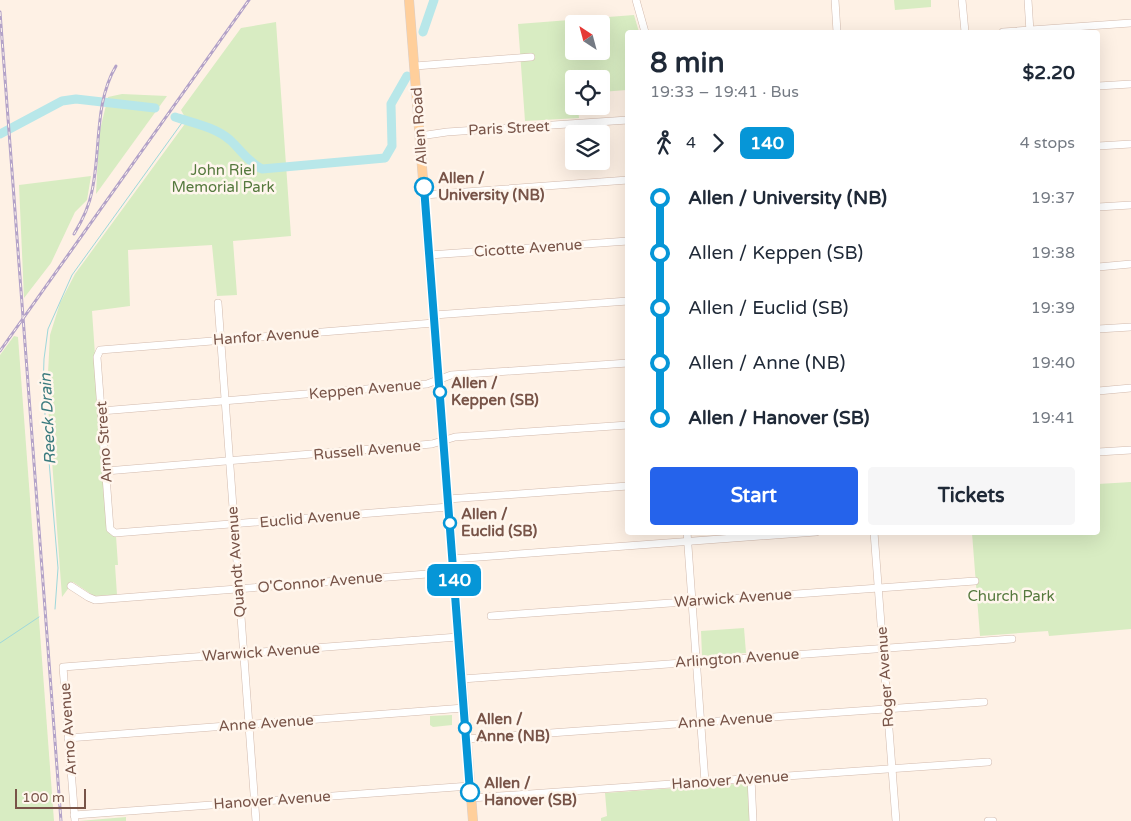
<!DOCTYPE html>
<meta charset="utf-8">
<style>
:root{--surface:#fff;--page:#f6f6f7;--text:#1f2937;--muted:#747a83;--accent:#2563eb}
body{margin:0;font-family:"Varela Round",sans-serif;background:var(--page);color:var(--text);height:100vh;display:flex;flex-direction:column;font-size:19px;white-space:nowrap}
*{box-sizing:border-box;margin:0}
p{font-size:16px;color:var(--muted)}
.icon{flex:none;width:28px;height:28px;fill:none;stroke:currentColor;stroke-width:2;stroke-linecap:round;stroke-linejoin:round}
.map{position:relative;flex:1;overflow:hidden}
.side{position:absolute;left:625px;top:30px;width:475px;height:505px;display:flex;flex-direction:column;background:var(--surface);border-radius:5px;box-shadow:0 5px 20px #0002}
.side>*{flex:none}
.badge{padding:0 10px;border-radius:8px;font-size:18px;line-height:32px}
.needle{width:32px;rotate:324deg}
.fabs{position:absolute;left:565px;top:15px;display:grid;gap:10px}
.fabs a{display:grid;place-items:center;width:45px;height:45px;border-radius:5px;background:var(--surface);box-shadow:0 5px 20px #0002;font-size:25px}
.scale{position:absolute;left:15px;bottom:12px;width:71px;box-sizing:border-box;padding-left:5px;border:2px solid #785448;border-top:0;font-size:14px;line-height:18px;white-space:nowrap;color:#785448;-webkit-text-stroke:4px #fff6ed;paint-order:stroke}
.map>.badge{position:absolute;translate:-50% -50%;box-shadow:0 0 0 2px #fff}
.legs{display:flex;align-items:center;gap:8px;height:55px;padding:0 25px;font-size:16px}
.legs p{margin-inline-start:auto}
.headline{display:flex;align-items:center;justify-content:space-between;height:85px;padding:0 25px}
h1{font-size:28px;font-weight:700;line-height:38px}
.action{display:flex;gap:10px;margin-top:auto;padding:10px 25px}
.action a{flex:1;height:58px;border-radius:5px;background:var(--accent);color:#fff;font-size:20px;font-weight:700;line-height:58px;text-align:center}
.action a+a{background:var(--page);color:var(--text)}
ul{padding:0 25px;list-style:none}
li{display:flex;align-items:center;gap:18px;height:55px;font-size:19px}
li i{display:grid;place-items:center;width:8px;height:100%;margin:0 6px;background:currentColor}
li i::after{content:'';width:12px;height:12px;margin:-6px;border:4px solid;border-radius:50%;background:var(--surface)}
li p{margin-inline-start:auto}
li:first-child i{background:linear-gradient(#0000 50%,currentColor 0)}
li:last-child i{background:linear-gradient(currentColor 50%,#0000 0)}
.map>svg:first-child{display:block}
</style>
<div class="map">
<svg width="1131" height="821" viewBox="0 0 1131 821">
<rect width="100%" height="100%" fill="#fef1e5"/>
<g fill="#d8ecc2" fill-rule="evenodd">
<polygon points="894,0 931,0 931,7 895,10"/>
<path d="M634 15 639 32H628L627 90 601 92V79H574V106H578L579 118 525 121 518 24ZM574 24H601V51H574Z"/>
<polygon points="276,22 291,236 233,241 237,295 217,296 212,245 128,250 130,306 92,311 107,529 111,535 116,536 118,565 115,565 117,595 94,596 73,582 62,597 47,392 50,335 60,303 75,274 187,121 181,110 241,28"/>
<polygon points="122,94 167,96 96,194 99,134 108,97"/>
<polygon points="91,176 87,200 75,212 51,263 24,298 19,185"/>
<polygon points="14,336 18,337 54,821 0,821 0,355"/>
<polygon points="1131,482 1131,629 1049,636 1048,631 980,636 972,533 1098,532 1098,484"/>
<polygon points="744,628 746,653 702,656 701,631"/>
<polygon points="452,715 452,725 433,727 430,725 430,716"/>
<polygon points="748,783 750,821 601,821 601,818 607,816 605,793"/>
<polygon points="126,817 126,821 79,821"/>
</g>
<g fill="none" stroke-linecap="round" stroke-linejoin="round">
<g stroke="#9ed8db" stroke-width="1">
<polyline points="55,609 58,568 43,390 44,359 48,329 72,275 184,120"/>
<polyline points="0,643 39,617"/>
</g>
<g stroke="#b8e7e9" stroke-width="9">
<polyline points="423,32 434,0"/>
<path d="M175 117C193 123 215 127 230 140 241 150 248 162 262 169L385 158 392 146 391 104 407 76"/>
<polyline points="0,134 62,101 76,99 155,108"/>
</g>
<defs>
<g id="minor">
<polyline points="636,0 645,32"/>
<polyline points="835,0 837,32"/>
<polyline points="962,0 965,32"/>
<polyline points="1028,0 1030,32"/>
<polyline points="1003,32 1131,23"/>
<polyline points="415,66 531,57"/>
<polyline points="1098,86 1131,84"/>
<polyline points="420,136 447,132 628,120"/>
<polyline points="1098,146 1131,144"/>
<polyline points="424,195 628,180"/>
<polyline points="1098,207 1131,205"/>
<polyline points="429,255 628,241"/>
<polyline points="1098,267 1131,264"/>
<polyline points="218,303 256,821"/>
<polyline points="434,315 628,301"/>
<polyline points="434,323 100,350 97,357 110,529 115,533 449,507"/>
<polyline points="1098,329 1131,327"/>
<polyline points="1098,391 1131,388"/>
<polyline points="101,411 427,384 451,375 628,363"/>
<polyline points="1098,452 1131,450"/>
<polyline points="106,471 432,444 455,437 628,425"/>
<polyline points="448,499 628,486"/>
<polyline points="687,532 705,782"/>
<polyline points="874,532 896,821"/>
<polyline points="452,559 816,532"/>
<polyline points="71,586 88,597 95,600 453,572"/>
<polyline points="491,616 975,581"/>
<polyline points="462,679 1012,639"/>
<polyline points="68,738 464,708"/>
<polyline points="466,739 984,702"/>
<polyline points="751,778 753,821"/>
<polyline points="471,798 988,762"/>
<polyline points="74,815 470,786"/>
<polyline points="75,821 63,667 458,637"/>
<polyline points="988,821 993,821"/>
</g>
<polyline id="major" points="409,0 473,821"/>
</defs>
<use href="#minor" stroke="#d2baad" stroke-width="8"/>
<use href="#major" stroke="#d9cfcc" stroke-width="10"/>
<use href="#minor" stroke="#fff" stroke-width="7"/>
<use href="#major" stroke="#ffcf9b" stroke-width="9"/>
<defs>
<g id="rail">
<polyline points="0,12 61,821"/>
<path d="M74 234C82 221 89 207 92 191 101 150 94 103 116 66"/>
<polyline points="0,351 249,0"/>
</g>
</defs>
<use href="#rail" stroke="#b3a2c8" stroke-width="3"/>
<use href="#rail" stroke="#fff6ed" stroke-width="1" stroke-dasharray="4" stroke-linecap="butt"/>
</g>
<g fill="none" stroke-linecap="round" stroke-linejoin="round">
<defs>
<polyline id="line-1" points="424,187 470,792"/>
</defs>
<use href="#line-1" stroke="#fff" stroke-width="11"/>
<use href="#line-1" stroke="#0696d7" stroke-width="8"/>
</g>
<g fill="#fff" stroke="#0696d7" stroke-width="2.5">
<circle cx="424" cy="187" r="9"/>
<circle cx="440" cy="392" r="6"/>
<circle cx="450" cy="523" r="6"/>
<circle cx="465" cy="728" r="6"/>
<circle cx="470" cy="792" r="9"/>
</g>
<g text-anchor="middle" stroke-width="5" stroke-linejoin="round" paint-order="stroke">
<g font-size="15" fill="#785448" stroke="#fff6ed">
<text transform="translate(419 126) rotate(-94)" y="5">Allen Road</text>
<text transform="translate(509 128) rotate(-3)" y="5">Paris Street</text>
<text transform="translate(528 248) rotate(-4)" y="5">Cicotte Avenue</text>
<text transform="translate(266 336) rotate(-4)" y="5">Hanfor Avenue</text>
<text transform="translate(365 389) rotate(-5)" y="5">Keppen Avenue</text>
<text transform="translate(104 442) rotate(-94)" y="5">Arno Street</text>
<text transform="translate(367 450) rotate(-5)" y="5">Russell Avenue</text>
<text transform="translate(310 518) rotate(-5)" y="5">Euclid Avenue</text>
<text transform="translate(236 562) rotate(-94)" y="5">Quandt Avenue</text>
<text transform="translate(320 582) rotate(-5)" y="5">O'Connor Avenue</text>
<text transform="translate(733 598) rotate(-4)" y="5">Warwick Avenue</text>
<text transform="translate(261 652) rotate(-4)" y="5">Warwick Avenue</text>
<text transform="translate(737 658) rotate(-4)" y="5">Arlington Avenue</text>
<text transform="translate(885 677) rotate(-94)" y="5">Roger Avenue</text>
<text transform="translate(725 720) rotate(-4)" y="5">Anne Avenue</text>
<text transform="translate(266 723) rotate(-4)" y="5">Anne Avenue</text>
<text transform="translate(68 729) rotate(-94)" y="5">Arno Avenue</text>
<text transform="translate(730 780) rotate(-4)" y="5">Hanover Avenue</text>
<text transform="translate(272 800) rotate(-4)" y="5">Hanover Avenue</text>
</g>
<g font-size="15" fill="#55793d" stroke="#fff6ed">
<text x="223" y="175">John Riel<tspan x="223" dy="17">Memorial Park</tspan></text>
<text x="1011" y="601">Church Park</text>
</g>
<g font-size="15" font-weight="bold" fill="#785448" stroke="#fff6ed" text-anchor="start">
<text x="438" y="183">Allen /<tspan x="438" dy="17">University (NB)</tspan></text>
<text x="451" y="388">Allen /<tspan x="451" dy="17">Keppen (SB)</tspan></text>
<text x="461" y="519">Allen /<tspan x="461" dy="17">Euclid (SB)</tspan></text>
<text x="476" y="724">Allen /<tspan x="476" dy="17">Anne (NB)</tspan></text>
<text x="484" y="788">Allen /<tspan x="484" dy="17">Hanover (SB)</tspan></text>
</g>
<g font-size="16" font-style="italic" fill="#3b7b7e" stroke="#fff6ed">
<text transform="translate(47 419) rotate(-93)" y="6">Reeck Drain</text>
</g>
</g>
</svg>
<div class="fabs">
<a><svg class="needle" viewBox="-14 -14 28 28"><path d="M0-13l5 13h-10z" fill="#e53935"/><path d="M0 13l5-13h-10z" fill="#747a83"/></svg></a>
<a><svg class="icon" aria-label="locate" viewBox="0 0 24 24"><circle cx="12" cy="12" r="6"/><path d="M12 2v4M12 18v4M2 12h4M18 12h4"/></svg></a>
<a><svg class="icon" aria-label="layers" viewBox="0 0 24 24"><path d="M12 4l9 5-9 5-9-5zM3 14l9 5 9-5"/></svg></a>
</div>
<div class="scale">100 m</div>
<b class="badge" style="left:454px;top:580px;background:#0696d7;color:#fff">140</b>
<section class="side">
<div class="headline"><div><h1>8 min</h1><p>19:33 – 19:41 · Bus</p></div><b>$2.20</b></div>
<div class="legs"><svg class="icon" aria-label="walk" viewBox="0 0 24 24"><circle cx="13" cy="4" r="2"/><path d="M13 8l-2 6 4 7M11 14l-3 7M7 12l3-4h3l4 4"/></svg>4<svg class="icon" aria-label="forward" viewBox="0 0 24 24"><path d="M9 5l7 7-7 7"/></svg><b class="badge" style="background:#0696d7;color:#fff">140</b><p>4 stops</p></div>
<ul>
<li><i style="color:#0696d7"></i><b>Allen / University (NB)</b><p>19:37</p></li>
<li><i style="color:#0696d7"></i><span>Allen / Keppen (SB)</span><p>19:38</p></li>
<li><i style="color:#0696d7"></i><span>Allen / Euclid (SB)</span><p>19:39</p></li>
<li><i style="color:#0696d7"></i><span>Allen / Anne (NB)</span><p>19:40</p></li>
<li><i style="color:#0696d7"></i><b>Allen / Hanover (SB)</b><p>19:41</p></li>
</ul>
<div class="action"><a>Start</a><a>Tickets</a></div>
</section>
</div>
